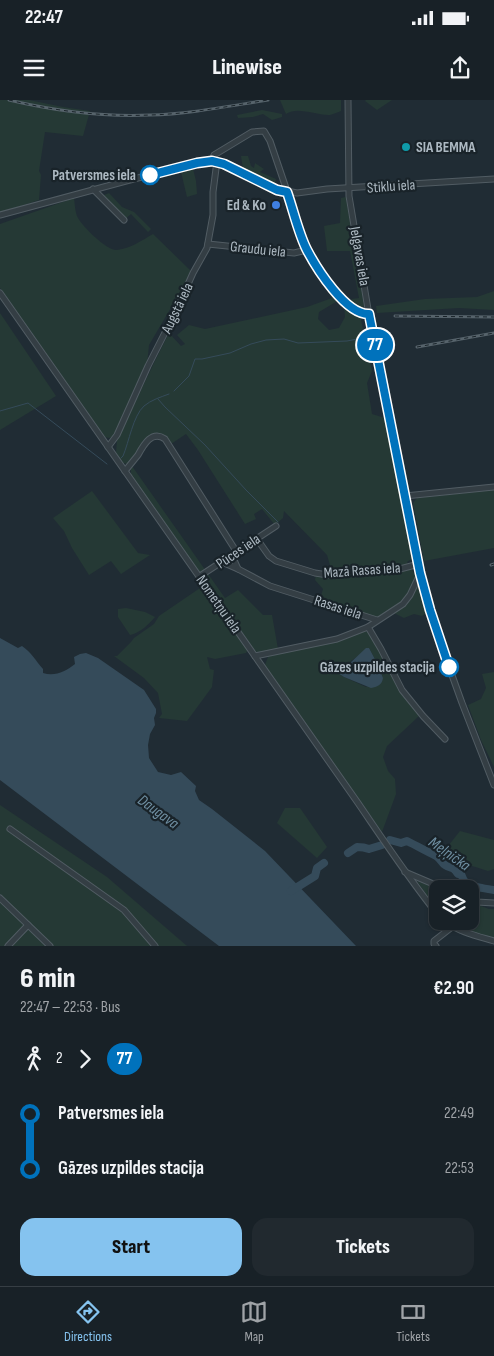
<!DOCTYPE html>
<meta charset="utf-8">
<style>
:root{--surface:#182127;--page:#21292f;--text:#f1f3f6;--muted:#9fa3a7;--line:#363e44;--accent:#85c3ef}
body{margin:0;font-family:"Sofia Sans Condensed",sans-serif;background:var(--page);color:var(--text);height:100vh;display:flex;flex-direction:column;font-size:19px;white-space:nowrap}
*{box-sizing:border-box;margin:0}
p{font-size:16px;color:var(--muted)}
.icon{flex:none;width:28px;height:28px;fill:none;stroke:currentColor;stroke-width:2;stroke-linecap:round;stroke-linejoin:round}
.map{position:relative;height:846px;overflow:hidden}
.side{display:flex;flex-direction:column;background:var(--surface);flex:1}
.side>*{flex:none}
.badge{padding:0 10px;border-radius:16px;font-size:18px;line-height:32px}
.buttons{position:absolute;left:429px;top:780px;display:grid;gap:10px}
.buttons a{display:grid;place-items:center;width:50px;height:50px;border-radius:10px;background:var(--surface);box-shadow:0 1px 4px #0004,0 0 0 1px var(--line);font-size:25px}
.map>.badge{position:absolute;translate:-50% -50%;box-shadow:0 0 0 2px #fff}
.legs{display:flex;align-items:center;gap:8px;height:55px;padding:0 20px;font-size:16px}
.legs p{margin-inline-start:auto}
.overview{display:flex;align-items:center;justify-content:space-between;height:85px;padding:0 20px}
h1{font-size:28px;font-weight:800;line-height:38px}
.button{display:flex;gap:10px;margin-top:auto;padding:10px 20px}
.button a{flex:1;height:58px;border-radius:15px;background:var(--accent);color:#111;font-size:20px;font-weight:800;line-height:58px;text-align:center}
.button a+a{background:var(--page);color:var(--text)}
ul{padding:0 20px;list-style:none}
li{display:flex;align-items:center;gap:18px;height:55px;font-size:19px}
li i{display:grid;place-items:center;width:8px;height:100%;margin:0 6px;background:currentColor}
li i::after{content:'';width:12px;height:12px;margin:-6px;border:4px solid;border-radius:50%;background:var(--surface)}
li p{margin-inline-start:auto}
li:first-child i{background:linear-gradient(#0000 50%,currentColor 0)}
li:last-child i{background:linear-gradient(currentColor 50%,#0000 0)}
.status{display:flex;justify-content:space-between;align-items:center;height:35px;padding:0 25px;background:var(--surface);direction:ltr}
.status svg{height:14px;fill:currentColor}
header{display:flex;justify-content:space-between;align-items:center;height:65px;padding:0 20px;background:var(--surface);font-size:22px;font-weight:800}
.menu{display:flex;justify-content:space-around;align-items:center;height:70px;border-top:1px solid var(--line);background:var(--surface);font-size:14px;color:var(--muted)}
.menu a{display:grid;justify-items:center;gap:2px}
.menu .selected{color:var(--accent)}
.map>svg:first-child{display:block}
</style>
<div class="status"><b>22:47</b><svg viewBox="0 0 49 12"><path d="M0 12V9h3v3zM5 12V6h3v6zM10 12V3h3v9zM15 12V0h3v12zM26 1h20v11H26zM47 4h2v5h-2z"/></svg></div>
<header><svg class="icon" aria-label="menu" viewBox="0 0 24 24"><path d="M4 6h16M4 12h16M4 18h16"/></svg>Linewise<svg class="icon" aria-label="share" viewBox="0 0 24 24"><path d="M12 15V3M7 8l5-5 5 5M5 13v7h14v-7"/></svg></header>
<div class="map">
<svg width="494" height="846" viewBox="0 0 494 846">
<rect width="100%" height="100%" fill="#202c34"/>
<g fill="#253935" fill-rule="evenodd">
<polygon points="0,0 29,0 63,7 90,11 83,36 45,32 39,71 41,75 39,100 0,113"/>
<path d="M280 0H341V11C338 12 334 14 330 15 317 16 298 6 286 14Z"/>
<polygon points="366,0 392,0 377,10 365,1"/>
<polygon points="262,10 282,14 282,17 272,20 263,14 253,17 238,18 237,15"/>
<polygon points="241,56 248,56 251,66 254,68 255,63 264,69 260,72 276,79 275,84 243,69"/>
<polygon points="193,69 196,81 197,94 187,97 181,72"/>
<polygon points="109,93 122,107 134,112 151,129 148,132 131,114 125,119 102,96"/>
<polygon points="346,97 364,206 359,210 349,203 352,199 359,198 350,151 327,151 324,126 340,123 341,98"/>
<path d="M74 98C75 104 75 113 78 118 83 127 107 151 117 150 131 148 141 141 153 134L192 172 149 245 147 265 113 337 109 338 105 337 0 188V124Z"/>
<polygon points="331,190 339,200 319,212 318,219 329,230 339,228 345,217 344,204 360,215 372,271 367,283 372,314 385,318 413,458 407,462 418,480 426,513 422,516 414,514 404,518 390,511 380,517 376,517 320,499 323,489 315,480 316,475 333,476 327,455 284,411 283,418 275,425 262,409 254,414 256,419 245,424 198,350 186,334 171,344 163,335 156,334 128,364 123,363 116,353 117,340 154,263 169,233 181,246 185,244 177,235 189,225 205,229 307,207 332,198 328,192"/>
<polygon points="494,191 494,210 459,208 377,213 376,206 425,199 477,197"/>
<polygon points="0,213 56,296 0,330"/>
<polygon points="132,366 225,498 238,490 263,515 272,515 278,549 259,554 255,551 131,375 131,371 130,369"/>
<polygon points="494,390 494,448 424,461 413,403 417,398"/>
<polygon points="92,391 138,453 150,455 121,474 111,461 89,475 72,448 64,431 53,418"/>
<polygon points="203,486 248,549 246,553 215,559 207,557 210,569 214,570 212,587 187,621 159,618 162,614 158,593 144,578 114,556 117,556 131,542 134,538 154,524 159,516"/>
<path d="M126 508 145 512 155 517C149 524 140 533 130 535L118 517V509Z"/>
<path d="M362 532H369L418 613 419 616 387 646 383 657 388 671 395 679 396 694 382 732 265 565 268 557 279 553ZM369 548 377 563 383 578 366 587 344 577 336 572C346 565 357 556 369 548Z"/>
<polygon points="494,572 494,667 481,640 468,605 481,599 486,588 482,574"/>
<polygon points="0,705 107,777 187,846 0,846"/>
<polygon points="285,708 300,708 327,747 317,758 277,723"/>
<polygon points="460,731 494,740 494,769 488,771 447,758 445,750"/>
<polygon points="417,781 437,789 437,810 435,807"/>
<polygon points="470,802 489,809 494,809 494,839 460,828 448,821 470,821"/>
</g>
<g fill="#354b5a">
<path d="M0 538 18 548 22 546C31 552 36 561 43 569V573C55 577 66 571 75 564L74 557 80 554 86 553 98 558 144 590 156 609V613L154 618 155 625 150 634 148 645 149 658 158 672 171 675 181 672 196 686 195 691 199 700 212 709 265 751 356 846H219L0 680Z"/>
<path d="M366 548H369L377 563 383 578C382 585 377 587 371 588L344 577 335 571 349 564Z"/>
</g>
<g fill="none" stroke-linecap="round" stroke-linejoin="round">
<g stroke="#354b5a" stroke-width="1">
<polyline points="174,291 189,276 195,259 202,259 230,253 251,244 266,240 284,239 298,243 347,241 363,238"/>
<polyline points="158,299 165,307 205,345 246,390 278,422"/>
<polyline points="0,311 28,303 107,364"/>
<path d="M121 358 123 356C129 342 133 316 144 306 151 300 161 297 169 294"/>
</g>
<g stroke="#354b5a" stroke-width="8">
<path d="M390 740 401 743 407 741C417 746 426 751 436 756 440 758 442 763 445 765 452 770 451 764 458 774H461L464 781C475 788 482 788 494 790"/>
<path d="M348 753 357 747C361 747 364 747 369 749L382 745"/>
<polyline points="291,791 315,776 317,768 324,763"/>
</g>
<defs>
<g id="minor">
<polyline points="348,0 349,96 369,215 419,464 430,510 444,553 462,603 494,685"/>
<polyline points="212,61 214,55 252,32 264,31 270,41 307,150 323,177 346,203 363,215 369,215"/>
<polyline points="93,89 124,120"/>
<polyline points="0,115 126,81 197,63 212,61 224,64 277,89 297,93 327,89 494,79"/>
<polyline points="208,144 294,153 307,150"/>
<path d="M0 193 358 703C384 741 409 779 438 815"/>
<polyline points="108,347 117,335 148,266 176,211 193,173 207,148 213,115 213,92 217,61"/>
<path d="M125 371C129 366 134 360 138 355 144 344 152 330 165 339L236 451 234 460 238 469 222 462"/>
<polyline points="405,396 494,387"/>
<polyline points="257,439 269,456 276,461 315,473 328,475 361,470 396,470 419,464"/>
<polyline points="238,469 270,486 377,520"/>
<polyline points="200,476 276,426"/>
<polyline points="368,527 381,549 402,590 423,616 445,639"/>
<polyline points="255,556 337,539 368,527 403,504 410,495 420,474"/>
<polyline points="10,729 124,810 155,846"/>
<polyline points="405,772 445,789"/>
<polyline points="0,798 50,846"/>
<polyline points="470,799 477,802 494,803"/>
<path d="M444 821C459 832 477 836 494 841"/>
<polyline points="8,846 28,825"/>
<polyline points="436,846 434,844 434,841 452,827"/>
</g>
</defs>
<use href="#minor" stroke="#515c63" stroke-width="7"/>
<use href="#minor" stroke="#343e44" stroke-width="5"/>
<defs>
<g id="rail">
<path d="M9 0C55 11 102 17 150 15 190 14 229 6 268 0"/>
<polyline points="395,216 494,217"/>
<polyline points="417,247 494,233"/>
<polyline points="491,465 494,464"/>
</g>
</defs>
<use href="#rail" stroke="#56636b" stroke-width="3"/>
<use href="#rail" stroke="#192329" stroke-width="1" stroke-dasharray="4" stroke-linecap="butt"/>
</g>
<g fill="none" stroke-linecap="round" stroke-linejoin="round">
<defs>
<path id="line-1" d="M150 75 197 63 212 61 224 64 277 90 287 92C293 109 299 135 307 150 317 169 346 215 369 214L420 473 430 510 449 567"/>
</defs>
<use href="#line-1" stroke="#fff" stroke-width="11"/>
<use href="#line-1" stroke="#0072bc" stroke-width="8"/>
</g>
<circle fill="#0f9aa8" stroke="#192329" stroke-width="2" cx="406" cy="47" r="5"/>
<g fill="#fff" stroke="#0072bc" stroke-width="2.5">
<circle cx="150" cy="75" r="9"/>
<circle cx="449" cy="567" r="9"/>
</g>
<circle fill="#3f7fe0" stroke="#192329" stroke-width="2" cx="276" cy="105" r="5"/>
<g text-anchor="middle" stroke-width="4.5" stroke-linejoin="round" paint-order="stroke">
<g font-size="15" font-weight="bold" fill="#adb9c2" stroke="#192329" text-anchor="start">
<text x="416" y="52">SIA BEMMA</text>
<text x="266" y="110" text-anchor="end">Ed &amp; Ko</text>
</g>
<g font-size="15" font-weight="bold" fill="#adb9c2" stroke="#192329" text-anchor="end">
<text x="136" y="80">Patversmes iela</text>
<text x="435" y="572">Gāzes uzpildes stacija</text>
</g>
<g font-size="15" fill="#adb9c2" stroke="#192329">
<text transform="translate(391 86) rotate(-4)" y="5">Stiklu iela</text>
<text transform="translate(258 149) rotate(6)" y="5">Graudu iela</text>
<text transform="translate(360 156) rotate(80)" y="5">Jelgavas iela</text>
<text transform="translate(177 208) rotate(-64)" y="5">Augstā iela</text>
<text transform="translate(238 451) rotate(-34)" y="5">Pūces iela</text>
<text transform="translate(362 470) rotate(-4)" y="5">Mazā Rasas iela</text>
<text transform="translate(219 504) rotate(55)" y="5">Nometņu iela</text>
<text transform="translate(338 507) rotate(18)" y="5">Rasas iela</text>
</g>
<g font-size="16" font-style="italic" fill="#7090a3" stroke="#192329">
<text transform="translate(159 711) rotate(36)" y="6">Daugava</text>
<text transform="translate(450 753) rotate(35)" y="6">Meļņička</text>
</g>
</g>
</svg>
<div class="buttons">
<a><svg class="icon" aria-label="layers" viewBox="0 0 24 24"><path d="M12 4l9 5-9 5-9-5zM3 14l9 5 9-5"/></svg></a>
</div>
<b class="badge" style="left:375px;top:245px;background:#0072bc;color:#fff">77</b>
</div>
<section class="side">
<div class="overview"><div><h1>6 min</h1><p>22:47 – 22:53 · Bus</p></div><b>€2.90</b></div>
<div class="legs"><svg class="icon" aria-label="walk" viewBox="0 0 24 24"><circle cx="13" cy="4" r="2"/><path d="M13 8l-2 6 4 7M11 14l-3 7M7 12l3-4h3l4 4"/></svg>2<svg class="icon" aria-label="forward" viewBox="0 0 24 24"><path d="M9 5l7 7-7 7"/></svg><b class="badge" style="background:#0072bc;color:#fff">77</b></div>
<ul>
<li><i style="color:#0072bc"></i><b>Patversmes iela</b><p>22:49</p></li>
<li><i style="color:#0072bc"></i><b>Gāzes uzpildes stacija</b><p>22:53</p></li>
</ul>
<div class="button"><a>Start</a><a>Tickets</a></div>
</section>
<nav class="menu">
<a class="selected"><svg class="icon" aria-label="directions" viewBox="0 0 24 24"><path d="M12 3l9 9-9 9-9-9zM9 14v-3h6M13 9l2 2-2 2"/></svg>Directions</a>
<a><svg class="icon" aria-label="map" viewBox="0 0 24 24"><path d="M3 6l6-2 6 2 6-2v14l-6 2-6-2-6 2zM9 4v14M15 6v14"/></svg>Map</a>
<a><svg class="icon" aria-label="tickets" viewBox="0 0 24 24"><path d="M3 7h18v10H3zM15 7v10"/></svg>Tickets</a>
</nav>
